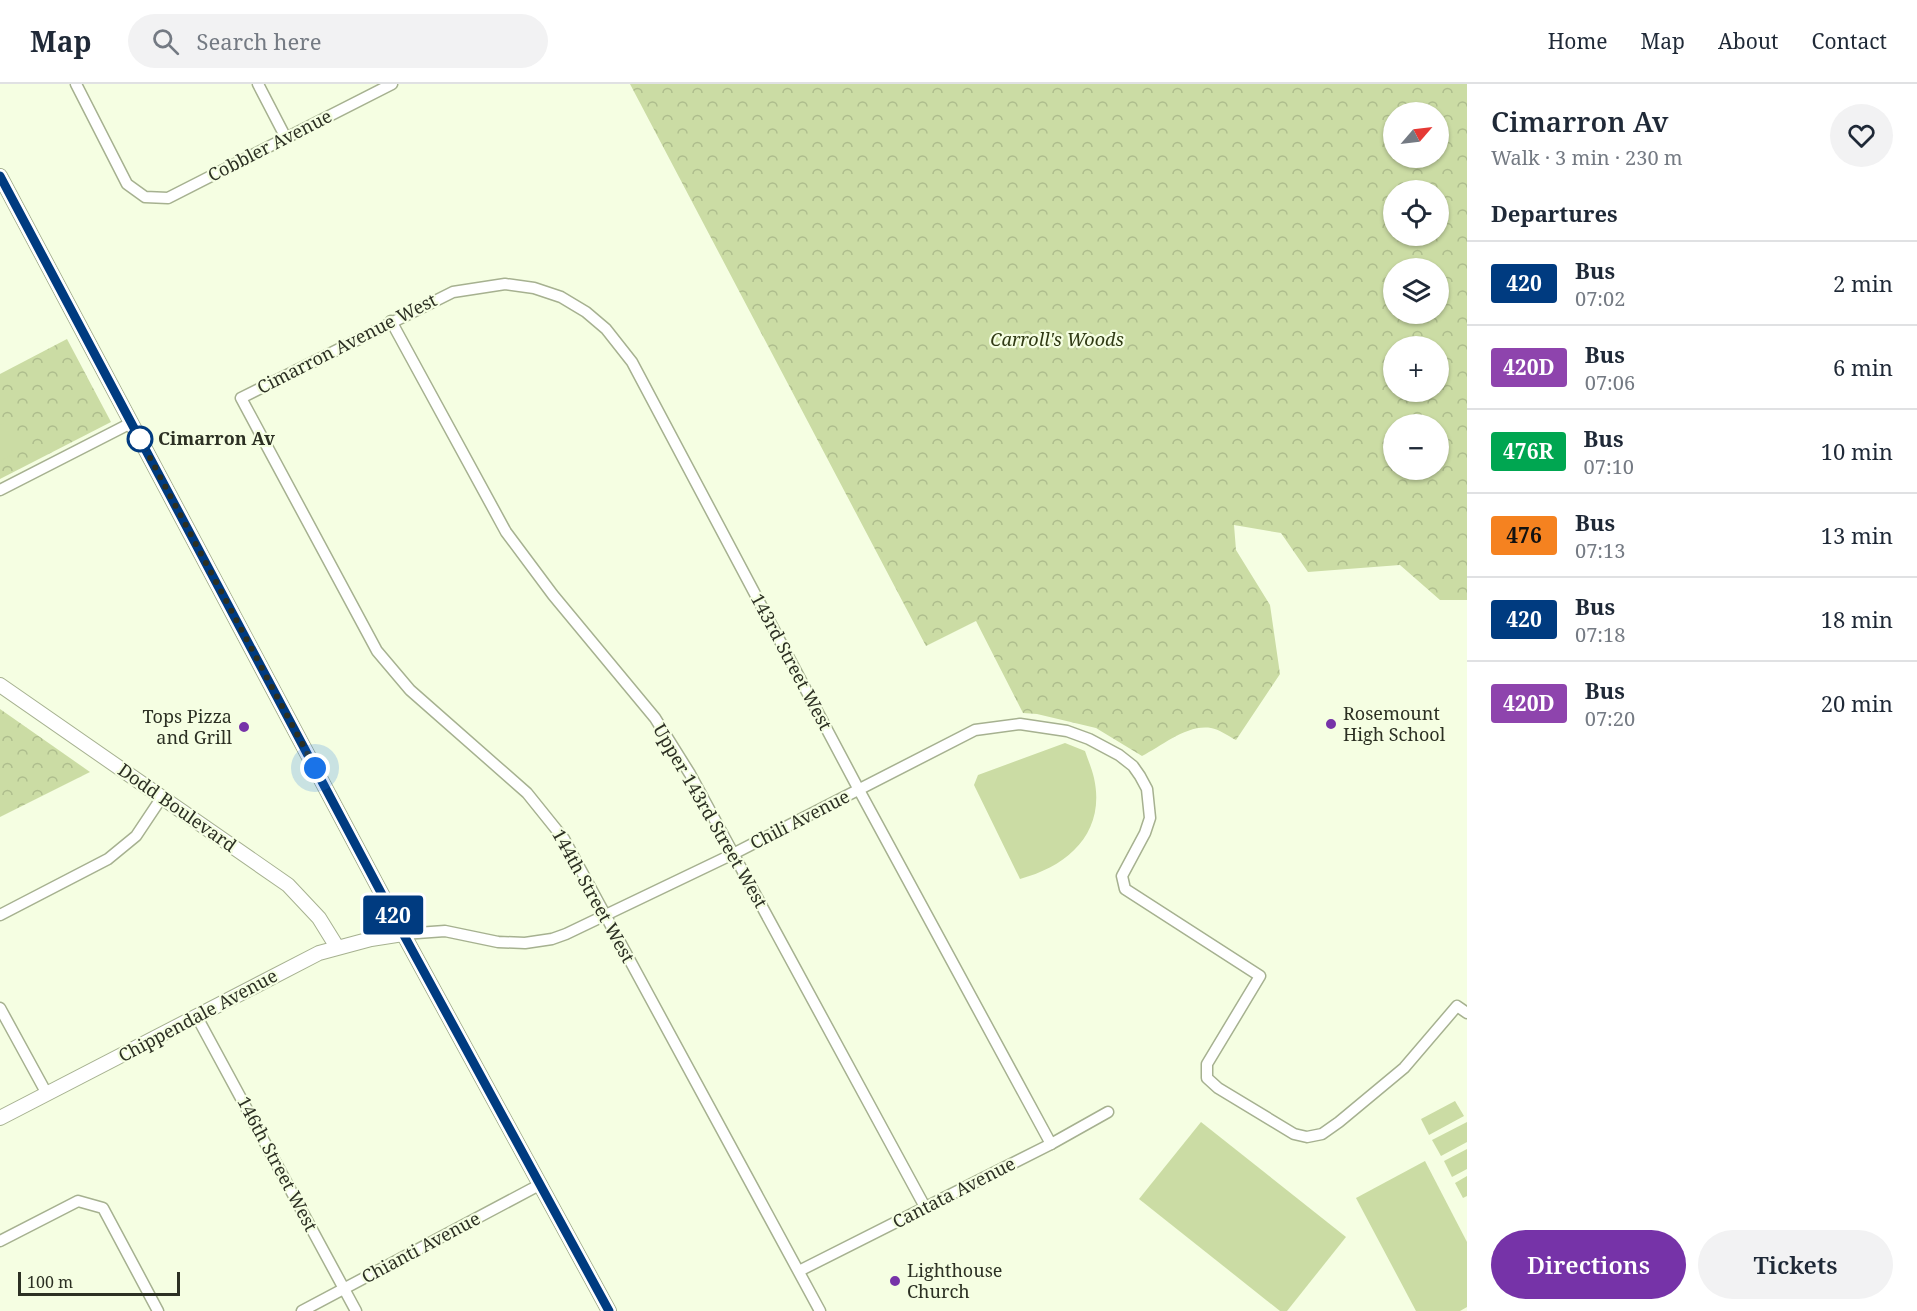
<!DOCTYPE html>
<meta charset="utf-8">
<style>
:root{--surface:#fff;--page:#f2f2f3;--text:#1f2937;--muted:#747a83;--line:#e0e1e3;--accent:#7633a8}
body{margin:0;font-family:"Noto Serif",serif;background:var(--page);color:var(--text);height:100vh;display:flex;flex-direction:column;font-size:22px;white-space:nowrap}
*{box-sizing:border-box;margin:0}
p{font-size:20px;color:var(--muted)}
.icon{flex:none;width:33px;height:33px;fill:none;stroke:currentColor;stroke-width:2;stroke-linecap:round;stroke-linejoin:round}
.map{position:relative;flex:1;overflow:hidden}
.drawer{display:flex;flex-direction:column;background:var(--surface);width:450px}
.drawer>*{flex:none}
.badge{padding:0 12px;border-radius:4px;font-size:21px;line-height:39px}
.needle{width:39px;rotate:62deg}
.tools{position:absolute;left:1383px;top:18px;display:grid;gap:12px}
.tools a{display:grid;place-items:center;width:66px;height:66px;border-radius:50%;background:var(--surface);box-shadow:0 2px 4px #0004;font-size:30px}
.scale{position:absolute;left:18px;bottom:15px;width:162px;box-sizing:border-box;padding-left:6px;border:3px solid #2c3023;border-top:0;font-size:16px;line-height:21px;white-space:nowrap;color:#2c3023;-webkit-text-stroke:4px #f5fee2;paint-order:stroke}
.you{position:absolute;width:30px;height:30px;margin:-15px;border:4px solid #fff;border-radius:50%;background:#1a73e8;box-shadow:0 0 0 9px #1a73e833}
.map>.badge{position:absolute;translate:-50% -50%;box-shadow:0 0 0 3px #fff}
h2{padding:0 24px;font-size:22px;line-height:54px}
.round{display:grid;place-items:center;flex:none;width:63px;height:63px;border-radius:32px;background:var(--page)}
.head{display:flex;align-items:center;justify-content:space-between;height:102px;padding:0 24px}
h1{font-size:28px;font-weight:600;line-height:45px}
.action{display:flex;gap:12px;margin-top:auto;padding:12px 24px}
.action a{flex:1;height:69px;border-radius:36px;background:var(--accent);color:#fff;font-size:24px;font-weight:600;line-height:69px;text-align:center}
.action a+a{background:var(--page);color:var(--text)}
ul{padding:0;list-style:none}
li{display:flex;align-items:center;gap:18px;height:84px;padding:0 24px;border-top:2px solid var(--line)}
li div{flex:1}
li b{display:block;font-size:22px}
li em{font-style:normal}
li .badge{min-width:66px;font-weight:700;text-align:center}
header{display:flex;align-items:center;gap:36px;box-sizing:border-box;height:84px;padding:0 30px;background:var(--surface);border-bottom:2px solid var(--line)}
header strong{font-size:28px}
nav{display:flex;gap:33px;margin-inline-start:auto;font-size:21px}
.search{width:420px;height:54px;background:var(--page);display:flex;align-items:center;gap:15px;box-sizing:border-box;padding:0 21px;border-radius:33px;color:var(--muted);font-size:22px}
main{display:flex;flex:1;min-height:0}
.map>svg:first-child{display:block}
</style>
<header>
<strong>Map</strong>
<div class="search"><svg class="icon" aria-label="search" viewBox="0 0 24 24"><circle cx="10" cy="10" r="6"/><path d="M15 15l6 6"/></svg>Search here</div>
<nav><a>Home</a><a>Map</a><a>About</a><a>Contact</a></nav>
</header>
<main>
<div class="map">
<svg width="1467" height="1227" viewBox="0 0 1467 1227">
<defs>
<pattern id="park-crowns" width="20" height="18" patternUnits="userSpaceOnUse" patternTransform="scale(1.5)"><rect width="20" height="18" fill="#cbdca4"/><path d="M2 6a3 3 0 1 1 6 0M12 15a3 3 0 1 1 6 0" fill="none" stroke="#aebd8d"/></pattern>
</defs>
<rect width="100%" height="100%" fill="#f5fee2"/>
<g fill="url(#park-crowns)" fill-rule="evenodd">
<path d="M630 0H1467V516H1440L1400 481 1308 488 1281 449 1234 441 1236 466 1270 521 1280 590 1236 656C1228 652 1219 645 1211 644 1187 640 1162 662 1142 672L1096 644 1037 630 1023 629 976 537 926 562ZM1394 28H1438V74H1394ZM1394 106H1438V152H1394ZM1438 184V230H1394V184ZM1394 262H1438V308H1394ZM1394 340H1438V386H1394Z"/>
<polygon points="67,255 111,338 0,395 0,290"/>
<polygon points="0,625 90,688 0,733"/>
</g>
<g fill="#cbdca4">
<polygon points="5,339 19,367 0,377 0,341"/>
<path d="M1065 659 1085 667C1088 676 1092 685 1094 694 1106 748 1069 782 1020 795L974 701 978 691Z"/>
<polygon points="1455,1017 1464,1032 1429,1051 1421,1035"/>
<polygon points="1201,1038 1346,1153 1287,1227 1280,1227 1139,1115"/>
<polygon points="1467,1038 1467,1058 1441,1072 1432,1056"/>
<polygon points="1467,1065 1467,1085 1452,1093 1444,1077"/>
<polygon points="1425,1077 1467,1158 1467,1223 1460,1227 1416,1227 1356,1114"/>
<polygon points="1467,1092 1467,1112 1463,1114 1455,1099"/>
</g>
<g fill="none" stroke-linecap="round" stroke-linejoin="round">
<defs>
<g id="street">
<polyline points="76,0 127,100 145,113 168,114 392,0"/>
<polyline points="258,0 286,54"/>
<polyline points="391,237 506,448 553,511 655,634 690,690 925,1123"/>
<polyline points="0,406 131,339"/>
<polyline points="0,831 108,775 136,752 162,713"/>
<polyline points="403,850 445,847 498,858 525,859 552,855 566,850 733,770 975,646 1020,640 1067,647 1089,655 1119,671 1133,682 1140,692 1147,705 1150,734 1145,749 1122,792 1125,805 1260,892 1207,980 1207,994 1218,1004 1294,1050 1307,1053 1322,1050 1339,1038 1404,984 1457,922 1467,929"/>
<polyline points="0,924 47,1010"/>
<polyline points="197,933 356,1227"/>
<polyline points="0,1157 78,1117 103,1124 158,1227"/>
<polyline points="799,1187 1051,1060 1108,1028"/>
<polyline points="302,1227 541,1100"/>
<polyline points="820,1227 564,755 527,709 410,606 377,567 241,314 453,208 505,200 534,204 561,213 586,228 606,245 632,278 859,706 1051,1060"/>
</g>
<g id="secondary">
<polyline points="0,92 394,833 609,1227"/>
<polyline points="0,601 288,801 319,834 337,863"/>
<polyline points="0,1034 319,869 371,855 403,850"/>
</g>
</defs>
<use href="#street" stroke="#a6b190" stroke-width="13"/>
<use href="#secondary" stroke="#a6b190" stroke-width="16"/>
<use href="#street" stroke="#fff" stroke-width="10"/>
<use href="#secondary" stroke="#fff" stroke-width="14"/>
</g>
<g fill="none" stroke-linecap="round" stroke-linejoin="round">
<defs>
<polyline id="line" points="0,92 394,833 609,1227"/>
</defs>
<use href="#line" stroke="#fff" stroke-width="14"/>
<use href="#line" stroke="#003b80" stroke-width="9"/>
<polyline stroke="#2c3023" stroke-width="6" stroke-dasharray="0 10.8" points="140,355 315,684"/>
</g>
<circle fill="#fff" stroke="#003b80" stroke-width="3" cx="140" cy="355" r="12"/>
<g fill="#7633a8" stroke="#f5fee2" stroke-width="2">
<circle cx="1331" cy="640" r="6"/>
<circle cx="244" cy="643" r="6"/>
<circle cx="895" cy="1197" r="6"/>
</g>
<g text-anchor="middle" stroke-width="4.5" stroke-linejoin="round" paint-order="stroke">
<g font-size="18" fill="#2c3023" stroke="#f5fee2">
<text transform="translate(270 62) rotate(-27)" y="6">Cobbler Avenue</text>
<text transform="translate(347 260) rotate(-27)" y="6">Cimarron Avenue West</text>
<text transform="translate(791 578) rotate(62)" y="6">143rd Street West</text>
<text transform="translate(177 724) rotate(35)" y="6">Dodd Boulevard</text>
<text transform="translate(710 732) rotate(60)" y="6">Upper 143rd Street West</text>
<text transform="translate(800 736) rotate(-27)" y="6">Chili Avenue</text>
<text transform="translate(593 812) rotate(61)" y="6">144th Street West</text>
<text transform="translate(198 932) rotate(-28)" y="6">Chippendale Avenue</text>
<text transform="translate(277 1080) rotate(62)" y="6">146th Street West</text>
<text transform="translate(954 1109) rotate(-27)" y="6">Cantata Avenue</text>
<text transform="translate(421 1164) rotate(-28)" y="6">Chianti Avenue</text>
</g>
<g font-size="18" font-style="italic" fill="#2f3913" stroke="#f5fee2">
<text x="1057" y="262">Carroll's Woods</text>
</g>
<g font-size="18" font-weight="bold" fill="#2c3023" stroke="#f5fee2" text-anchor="start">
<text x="158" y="361">Cimarron Av</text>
</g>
<g font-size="18" fill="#2c3023" stroke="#f5fee2" text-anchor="start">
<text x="1343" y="636">Rosemount<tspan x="1343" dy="21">High School</tspan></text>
<text x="232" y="639" text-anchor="end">Tops Pizza<tspan x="232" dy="21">and Grill</tspan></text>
<text x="907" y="1193">Lighthouse<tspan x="907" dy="21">Church</tspan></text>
</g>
</g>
</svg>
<div class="tools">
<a><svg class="needle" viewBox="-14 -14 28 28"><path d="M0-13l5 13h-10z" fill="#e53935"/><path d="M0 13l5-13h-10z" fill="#747a83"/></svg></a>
<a><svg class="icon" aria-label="locate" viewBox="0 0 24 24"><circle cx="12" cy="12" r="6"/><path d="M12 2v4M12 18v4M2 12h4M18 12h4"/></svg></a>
<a><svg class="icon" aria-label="layers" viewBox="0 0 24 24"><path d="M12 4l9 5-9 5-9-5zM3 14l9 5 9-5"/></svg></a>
<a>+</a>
<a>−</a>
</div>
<div class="scale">100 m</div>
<div class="you" style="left:315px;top:684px"></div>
<b class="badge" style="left:393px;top:831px;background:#003b80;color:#fff">420</b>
</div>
<section class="drawer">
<div class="head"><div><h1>Cimarron Av</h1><p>Walk · 3 min · 230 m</p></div><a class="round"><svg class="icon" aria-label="heart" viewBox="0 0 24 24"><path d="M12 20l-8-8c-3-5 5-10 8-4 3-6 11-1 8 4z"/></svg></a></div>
<h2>Departures</h2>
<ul>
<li><span class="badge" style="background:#003b80;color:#fff">420</span><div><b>Bus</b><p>07:02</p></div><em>2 min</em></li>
<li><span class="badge" style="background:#8e44ad;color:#fff">420D</span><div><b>Bus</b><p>07:06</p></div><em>6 min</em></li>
<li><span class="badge" style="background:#00a651;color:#fff">476R</span><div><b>Bus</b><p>07:10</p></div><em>10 min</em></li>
<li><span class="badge" style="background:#f58220;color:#111">476</span><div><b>Bus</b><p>07:13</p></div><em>13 min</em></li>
<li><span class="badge" style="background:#003b80;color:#fff">420</span><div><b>Bus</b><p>07:18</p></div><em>18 min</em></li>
<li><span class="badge" style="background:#8e44ad;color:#fff">420D</span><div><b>Bus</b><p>07:20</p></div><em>20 min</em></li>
</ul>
<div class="action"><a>Directions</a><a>Tickets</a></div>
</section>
</main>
